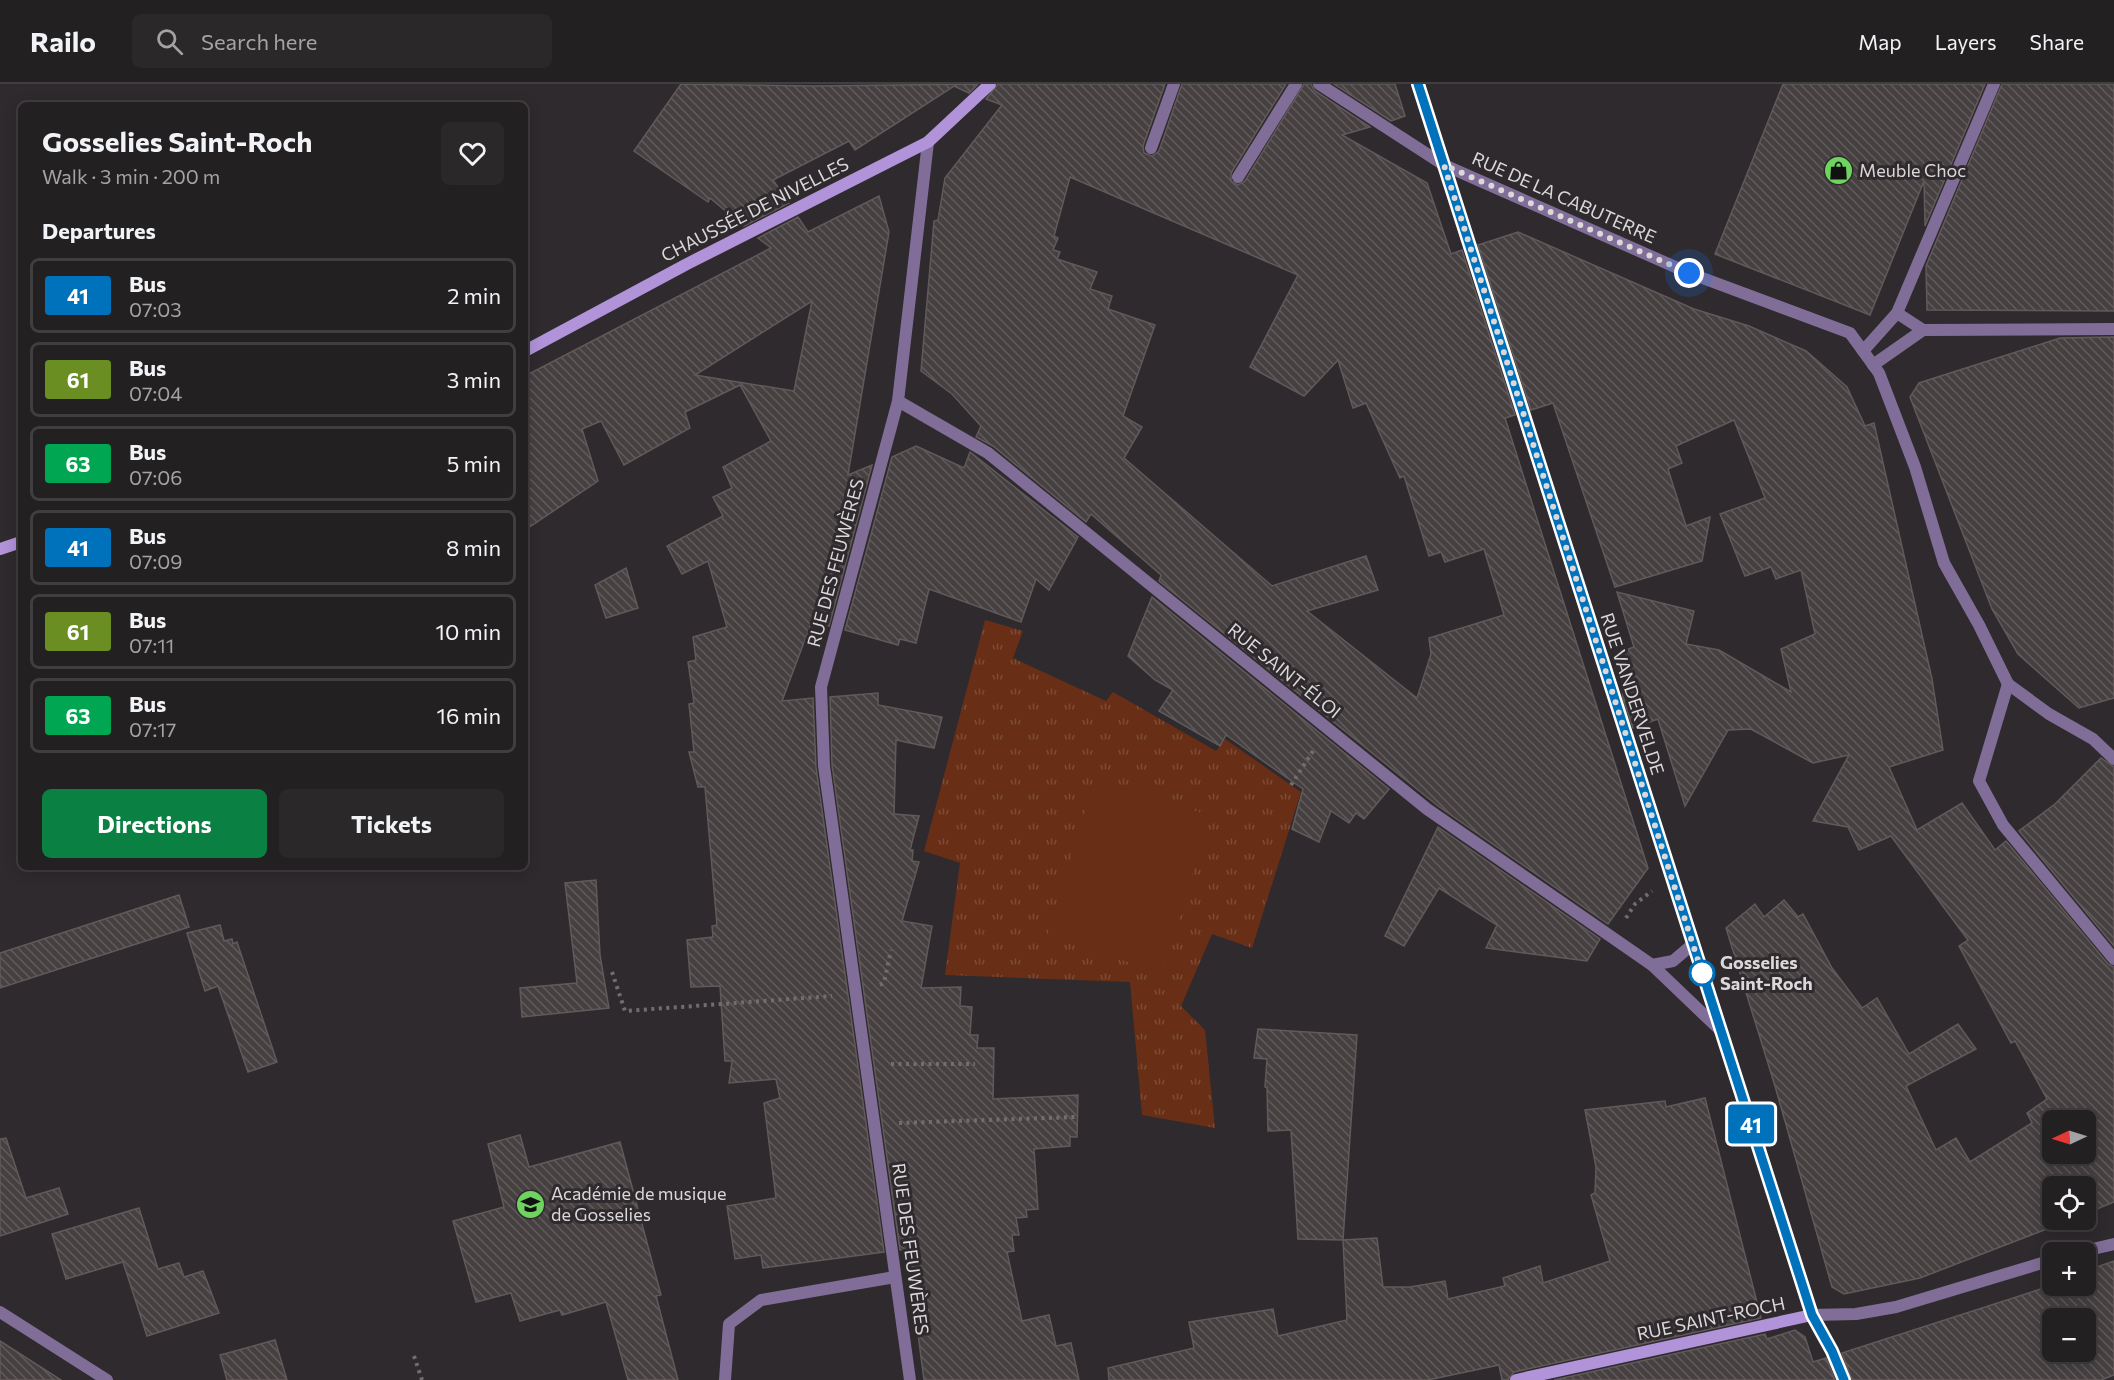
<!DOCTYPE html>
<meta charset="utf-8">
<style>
:root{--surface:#232022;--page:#2b282a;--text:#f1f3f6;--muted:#a3a3a5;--line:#403e40;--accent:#0b8043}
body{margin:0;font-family:Commissioner,sans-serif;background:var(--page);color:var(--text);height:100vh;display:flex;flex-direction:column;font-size:22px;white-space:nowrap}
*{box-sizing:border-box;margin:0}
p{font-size:20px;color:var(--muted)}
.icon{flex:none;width:33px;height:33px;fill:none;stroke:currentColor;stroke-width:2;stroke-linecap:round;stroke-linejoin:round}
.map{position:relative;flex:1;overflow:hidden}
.panel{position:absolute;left:18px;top:18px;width:510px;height:768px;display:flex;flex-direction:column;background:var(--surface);border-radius:9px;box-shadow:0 3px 15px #0003,0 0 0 2px var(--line)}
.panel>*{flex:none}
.badge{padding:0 12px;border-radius:4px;font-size:21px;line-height:39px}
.needle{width:39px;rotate:266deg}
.buttons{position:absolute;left:2042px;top:1026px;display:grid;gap:12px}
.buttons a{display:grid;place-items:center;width:54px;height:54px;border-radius:9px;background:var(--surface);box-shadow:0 3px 15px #0003,0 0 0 2px var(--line);font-size:30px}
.you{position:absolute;width:30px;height:30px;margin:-15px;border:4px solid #fff;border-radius:50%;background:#1a73e8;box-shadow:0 0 0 9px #1a73e833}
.map>.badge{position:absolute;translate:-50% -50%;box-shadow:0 0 0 3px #fff}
h2{padding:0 24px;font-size:22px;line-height:54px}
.round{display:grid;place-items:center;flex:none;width:63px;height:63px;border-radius:9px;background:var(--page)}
.summary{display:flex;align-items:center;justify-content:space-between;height:102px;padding:0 24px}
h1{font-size:28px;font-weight:700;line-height:45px}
.action{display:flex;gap:12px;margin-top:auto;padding:12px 24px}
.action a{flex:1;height:69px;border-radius:9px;background:var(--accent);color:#fff;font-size:24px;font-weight:700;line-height:69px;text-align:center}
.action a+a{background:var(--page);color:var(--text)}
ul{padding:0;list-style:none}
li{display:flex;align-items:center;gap:18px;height:75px;margin:0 12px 9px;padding:0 12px;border:3px solid var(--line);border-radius:9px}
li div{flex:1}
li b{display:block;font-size:22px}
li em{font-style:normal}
li .badge{min-width:66px;font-weight:700;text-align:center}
header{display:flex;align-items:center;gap:36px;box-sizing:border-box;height:84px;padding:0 30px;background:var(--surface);border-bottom:2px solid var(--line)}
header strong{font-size:28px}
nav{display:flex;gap:33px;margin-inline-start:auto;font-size:21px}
.search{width:420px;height:54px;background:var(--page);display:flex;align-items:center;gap:15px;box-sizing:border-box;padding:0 21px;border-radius:9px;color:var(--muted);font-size:22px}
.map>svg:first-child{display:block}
</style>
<header>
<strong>Railo</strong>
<div class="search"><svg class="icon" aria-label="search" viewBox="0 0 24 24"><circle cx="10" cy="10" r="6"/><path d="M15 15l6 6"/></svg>Search here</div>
<nav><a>Map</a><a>Layers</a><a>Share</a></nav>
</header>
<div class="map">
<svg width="2114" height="1296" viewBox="0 0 2114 1296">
<defs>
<pattern id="grass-tufts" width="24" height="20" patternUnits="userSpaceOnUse" patternTransform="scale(1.5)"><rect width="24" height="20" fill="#682e16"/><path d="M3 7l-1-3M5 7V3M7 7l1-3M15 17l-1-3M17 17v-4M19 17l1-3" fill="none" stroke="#7d4c37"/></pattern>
<pattern id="building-back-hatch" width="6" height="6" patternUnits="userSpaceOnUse" patternTransform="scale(1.5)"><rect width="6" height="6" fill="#464041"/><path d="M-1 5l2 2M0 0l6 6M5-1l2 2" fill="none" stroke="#605b5c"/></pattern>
</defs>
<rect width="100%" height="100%" fill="#2f2a2d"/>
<polygon fill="url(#grass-tufts)" points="985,536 1023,547 1013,574 1106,617 1113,608 1216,667 1225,655 1301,708 1252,864 1212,850 1181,922 1205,946 1215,1044 1142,1031 1130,898 945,891 960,779 924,767"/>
<polygon fill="#682e16" points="1095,694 1211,732 1161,888 1047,853"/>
<g fill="url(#building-back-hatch)" stroke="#615a5b" stroke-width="1.5" fill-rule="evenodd">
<polygon points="681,0 814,2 978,0 969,9 954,2 855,66 849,57 773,96 789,119 744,142 710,114 708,118 634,67"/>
<path d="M998 0H1165L1143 62 1144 69 1152 72 1159 67 1182 0H1286L1231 89V97L1238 101 1245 97 1304 0H1311L1315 7 1370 43 1342 51 1427 99 1451 170 1462 166 1515 331 1505 334 1648 784 1608 840 1438 722 1159 497 1161 491 1091 430 1086 438 993 362 976 353 981 342 952 310 921 287 934 137 938 136 945 94 1002 21 986 15ZM1070 93 1298 191 1250 283 1304 312 1338 276 1353 324 1366 319 1400 394 1404 392 1429 472 1441 468 1445 478 1484 465 1504 531 1429 554 1431 570 1417 614 1307 527 1378 506 1366 472 1272 502 1124 374 1142 343 1123 332 1155 241 1108 225 1112 212 1090 205 1097 188 1057 175 1060 168 1053 166 1058 154 1054 152Z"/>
<polygon points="1334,0 1395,0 1405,32 1391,37"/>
<polygon points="1783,0 1985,0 1925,142 1924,97 1870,231 1715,170"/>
<polygon points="2002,0 2114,0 2114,227 1927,226 1926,182"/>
<path d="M879 112 889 148 848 391 872 381 829 542 812 537 782 617 813 614 816 683 884 1168 763 1184 761 1171 735 1175 727 1122 776 1114 764 1019 780 1014 776 995 729 999 732 977H725L720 902 691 903 687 856 713 853 712 842 717 841 705 703H698L689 668H694L689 620 694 619 688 578 696 576 693 553 727 543 708 477 682 490 667 462 723 432 713 413 732 404 723 383 771 357 740 301 685 328 690 344 624 381 601 337 582 345 598 397 525 446V292L771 164 758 154 798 133 808 148ZM812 217 794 307 695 291Z"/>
<path d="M1518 148 1694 225 1749 242 1806 267 1847 303 1865 342 1874 339 1932 595 1943 666 1889 683 1917 746 1962 719 1995 766 2006 757 2108 880 2114 883V1118L2085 1130V1102H2052V1136H2070L1920 1194 1844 1210 1832 1203 1775 1002 1726 844 1755 820 1764 833 1784 816 1798 833 1803 830 1832 884 1862 924 1877 914 1909 970 1958 940 1976 965 1906 1002 1936 1066 1956 1054 1970 1078 2032 1039 2027 1029 2047 1015 2015 957 2011 959 1959 862 1968 856 1891 752 1859 766 1848 743 1813 737 1849 671 1813 679 1751 645 1728 646 1685 722 1658 635 1633 644 1623 614 1620 568 1634 563 1617 508 1694 527 1686 560 1719 566 1791 608 1781 565 1815 550 1801 486 1776 495 1771 483 1745 492 1720 430 1765 414 1734 336 1676 362 1682 379 1668 385 1686 442 1710 433 1702 477 1615 503 1553 319 1531 326 1478 161ZM2052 1036H2085V1070H2052Z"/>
<polygon points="2114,253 2114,614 2079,624 2018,570 1992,525 1910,313 1919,299 2060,254"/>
<polygon points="916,362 964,384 970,368 1078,453 1049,506 1036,495 1021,538 929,505 916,559 900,555 898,561 845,546 892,373"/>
<polygon points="626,484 638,524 606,534 595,501"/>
<polygon points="1152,513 1389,705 1364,735 1356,729 1349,739 1331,727 1319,758 1292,745 1303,705 1226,651 1220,662 1159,627 1173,606 1155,596 1128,572"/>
<polygon points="878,609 878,621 942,633 934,664 896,656 894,730 919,732 910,766 913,766 912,777 919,778 902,837 932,842 921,904 961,903 960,922 972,923 970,951 978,951 977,964 994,964 993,1015 1078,1011 1077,1053 1070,1053 1070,1062 1034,1065 1038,1125 1026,1126 1027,1133 1016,1134 1019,1151 1012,1151 1014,1167 1007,1168 1022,1237 1049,1231 1056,1262 1071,1259 1079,1296 924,1296 910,1188 906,1165 900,1166 832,681 830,613"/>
<polygon points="2101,674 2114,683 2114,862 2019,747 2055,720"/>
<polygon points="1438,743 1600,855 1587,877 1486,864 1497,841 1439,804 1404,862 1385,852"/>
<polygon points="596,796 600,871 609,924 522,933 520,904 577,899 565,799"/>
<polygon points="179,811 189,843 0,904 0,869"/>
<polygon points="220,841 224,857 232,855 233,860 237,858 277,978 248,988 218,902 205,907 187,849"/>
<polygon points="1258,945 1357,951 1343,1156 1298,1155 1291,1046 1268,1047 1267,1003 1265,1003 1267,975 1254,974"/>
<polygon points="1705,1014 1761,1234 1514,1288 1508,1296 1502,1296 1499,1281 1428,1296 1109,1296 1108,1284 1194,1264 1189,1238 1273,1225 1278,1252 1347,1236 1343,1156 1377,1154 1383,1203 1410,1203 1445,1197 1448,1215 1505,1202 1503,1194 1540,1182 1543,1199 1610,1177 1591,1111 1595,1109 1596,1083 1585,1026 1665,1017 1666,1023"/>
<polygon points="520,1051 529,1083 620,1058 661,1211 656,1212 678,1296 628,1296 606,1218 562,1231 560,1226 520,1237 511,1209 476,1218 453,1137 504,1123 488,1060"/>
<polygon points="6,1054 26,1114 59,1104 68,1130 0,1152 0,1055"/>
<polygon points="139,1124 158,1185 179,1179 184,1193 203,1187 219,1229 147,1252 123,1178 66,1195 52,1150"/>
<path d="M2114 1177V1291L2101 1296H1852L1842 1269 2044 1204V1201L2052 1199V1202H2085V1187ZM2052 1234H2085V1268H2052Z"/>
<polygon points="1795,1246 1805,1253 1813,1278 1826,1274 1835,1296 1554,1296 1765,1250 1767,1255"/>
<polygon points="275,1256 287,1296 227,1296 220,1271"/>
<polygon points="0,1257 61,1296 0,1296"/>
</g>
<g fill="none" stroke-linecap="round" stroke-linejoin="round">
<g stroke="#726e70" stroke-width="4" stroke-dasharray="3 4.5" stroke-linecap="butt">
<polyline points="1291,701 1315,664"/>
<polyline points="1626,834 1635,820 1652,807"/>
<polyline points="612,888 625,927 832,912"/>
<polyline points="880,901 884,899 891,866"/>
<polyline points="891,980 975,980"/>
<polyline points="899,1039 1075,1033"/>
<polyline points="414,1272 422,1296"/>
</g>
<g stroke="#806e99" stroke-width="12">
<polyline points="1238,93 1296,0"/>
<polyline points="725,1296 729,1240 761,1216 895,1193"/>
</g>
<g stroke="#806e99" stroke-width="12">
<polyline points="1319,0 1444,81 1689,189 1850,249 1879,289 1915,383 1944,479 1979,541 2008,600"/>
<polyline points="1151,64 1174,0"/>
<polyline points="1897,229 1923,246"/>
<polyline points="1863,267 1897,229 1994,0"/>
<polyline points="1873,281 1923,246 2114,245"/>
<polyline points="898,317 988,369 1427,725 1652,881 1720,946"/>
<polyline points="2008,600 1979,697 2003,741 2114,875"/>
<polyline points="2008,600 2049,630 2093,655 2114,675"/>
<polyline points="1652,881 1673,877 1693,860"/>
<polyline points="2080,1168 2114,1160"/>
<polyline points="0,1228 107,1296"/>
<polyline points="1812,1231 1856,1230 1896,1223 2052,1176"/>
<polyline points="910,1296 824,682 821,603 898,317 928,58"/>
</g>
<g stroke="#b093d8" stroke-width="12">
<polyline points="1418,0 1812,1231 1832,1267 1844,1296"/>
<polyline points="525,267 687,180 928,58 990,0"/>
<polyline points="0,465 21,458"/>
<polyline points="1516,1296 1812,1231"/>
</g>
</g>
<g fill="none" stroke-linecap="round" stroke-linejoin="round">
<defs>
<polyline id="line" points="1418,0 1812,1231 1832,1267 1844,1296"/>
</defs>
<use href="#line" stroke="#fff" stroke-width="14"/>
<use href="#line" stroke="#0072bc" stroke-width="9"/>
<polyline stroke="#dbd8da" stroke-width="6" stroke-dasharray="0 10.8" points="1689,189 1444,81 1702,889"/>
</g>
<defs>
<symbol id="shop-disc" viewBox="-11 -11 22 22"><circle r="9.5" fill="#6fd360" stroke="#2f2a2d"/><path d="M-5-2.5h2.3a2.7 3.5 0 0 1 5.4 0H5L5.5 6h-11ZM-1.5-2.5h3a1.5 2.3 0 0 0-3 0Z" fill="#111"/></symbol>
<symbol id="school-disc" viewBox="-11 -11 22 22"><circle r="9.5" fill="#6fd360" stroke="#2f2a2d"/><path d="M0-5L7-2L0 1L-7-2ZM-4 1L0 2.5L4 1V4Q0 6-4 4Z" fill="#111"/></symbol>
</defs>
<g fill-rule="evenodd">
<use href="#shop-disc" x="1822" y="70" width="33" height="33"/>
<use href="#school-disc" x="514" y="1104" width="33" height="33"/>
</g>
<circle fill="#fff" stroke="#0072bc" stroke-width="3" cx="1702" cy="889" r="12"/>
<g text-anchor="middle" stroke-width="6" stroke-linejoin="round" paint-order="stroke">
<g font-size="18" fill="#dbd8da" stroke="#2f2a2d" text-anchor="start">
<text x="1859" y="93">Meuble Choc</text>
<text x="551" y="1116">Académie de musique<tspan x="551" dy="21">de Gosselies</tspan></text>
</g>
<g font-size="18" fill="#dbd8da" stroke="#2f2a2d">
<text transform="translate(1564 114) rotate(24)" y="6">RUE DE LA CABUTERRE</text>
<text transform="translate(755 126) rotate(-27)" y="6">CHAUSSÉE DE NIVELLES</text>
<text transform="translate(836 479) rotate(-75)" y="6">RUE DES FEUWÈRES</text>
<text transform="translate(1284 587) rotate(39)" y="6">RUE SAINT-ÉLOI</text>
<text transform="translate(1632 610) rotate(72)" y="6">RUE VANDERVELDE</text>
<text transform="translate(910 1165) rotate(82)" y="6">RUE DES FEUWÈRES</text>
<text transform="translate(1711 1235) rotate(-12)" y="6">RUE SAINT-ROCH</text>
</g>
<g font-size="18" font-weight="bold" fill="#dbd8da" stroke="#2f2a2d" text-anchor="start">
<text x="1720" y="885">Gosselies<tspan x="1720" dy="21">Saint-Roch</tspan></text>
</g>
</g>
</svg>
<div class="buttons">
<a><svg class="needle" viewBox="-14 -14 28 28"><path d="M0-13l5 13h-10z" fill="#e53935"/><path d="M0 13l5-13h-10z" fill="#a3a3a5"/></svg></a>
<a><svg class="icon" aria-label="locate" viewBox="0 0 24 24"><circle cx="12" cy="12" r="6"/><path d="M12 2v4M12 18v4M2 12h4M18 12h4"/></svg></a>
<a>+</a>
<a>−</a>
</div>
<div class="you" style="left:1689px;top:189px"></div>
<b class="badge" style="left:1751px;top:1040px;background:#0072bc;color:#fff">41</b>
<section class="panel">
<div class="summary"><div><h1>Gosselies Saint-Roch</h1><p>Walk · 3 min · 200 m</p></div><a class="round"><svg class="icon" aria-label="heart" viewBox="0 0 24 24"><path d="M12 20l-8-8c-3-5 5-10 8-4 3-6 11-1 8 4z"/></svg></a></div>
<h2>Departures</h2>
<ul>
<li><span class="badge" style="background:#0072bc;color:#fff">41</span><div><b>Bus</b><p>07:03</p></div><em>2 min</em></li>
<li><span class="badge" style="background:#6b8e23;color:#fff">61</span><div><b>Bus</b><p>07:04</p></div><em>3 min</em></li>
<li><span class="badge" style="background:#00a651;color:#fff">63</span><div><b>Bus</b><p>07:06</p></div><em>5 min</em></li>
<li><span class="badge" style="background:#0072bc;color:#fff">41</span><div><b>Bus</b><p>07:09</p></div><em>8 min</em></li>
<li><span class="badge" style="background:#6b8e23;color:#fff">61</span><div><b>Bus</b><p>07:11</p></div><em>10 min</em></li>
<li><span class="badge" style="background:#00a651;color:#fff">63</span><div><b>Bus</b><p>07:17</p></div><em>16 min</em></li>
</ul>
<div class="action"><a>Directions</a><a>Tickets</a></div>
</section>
</div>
